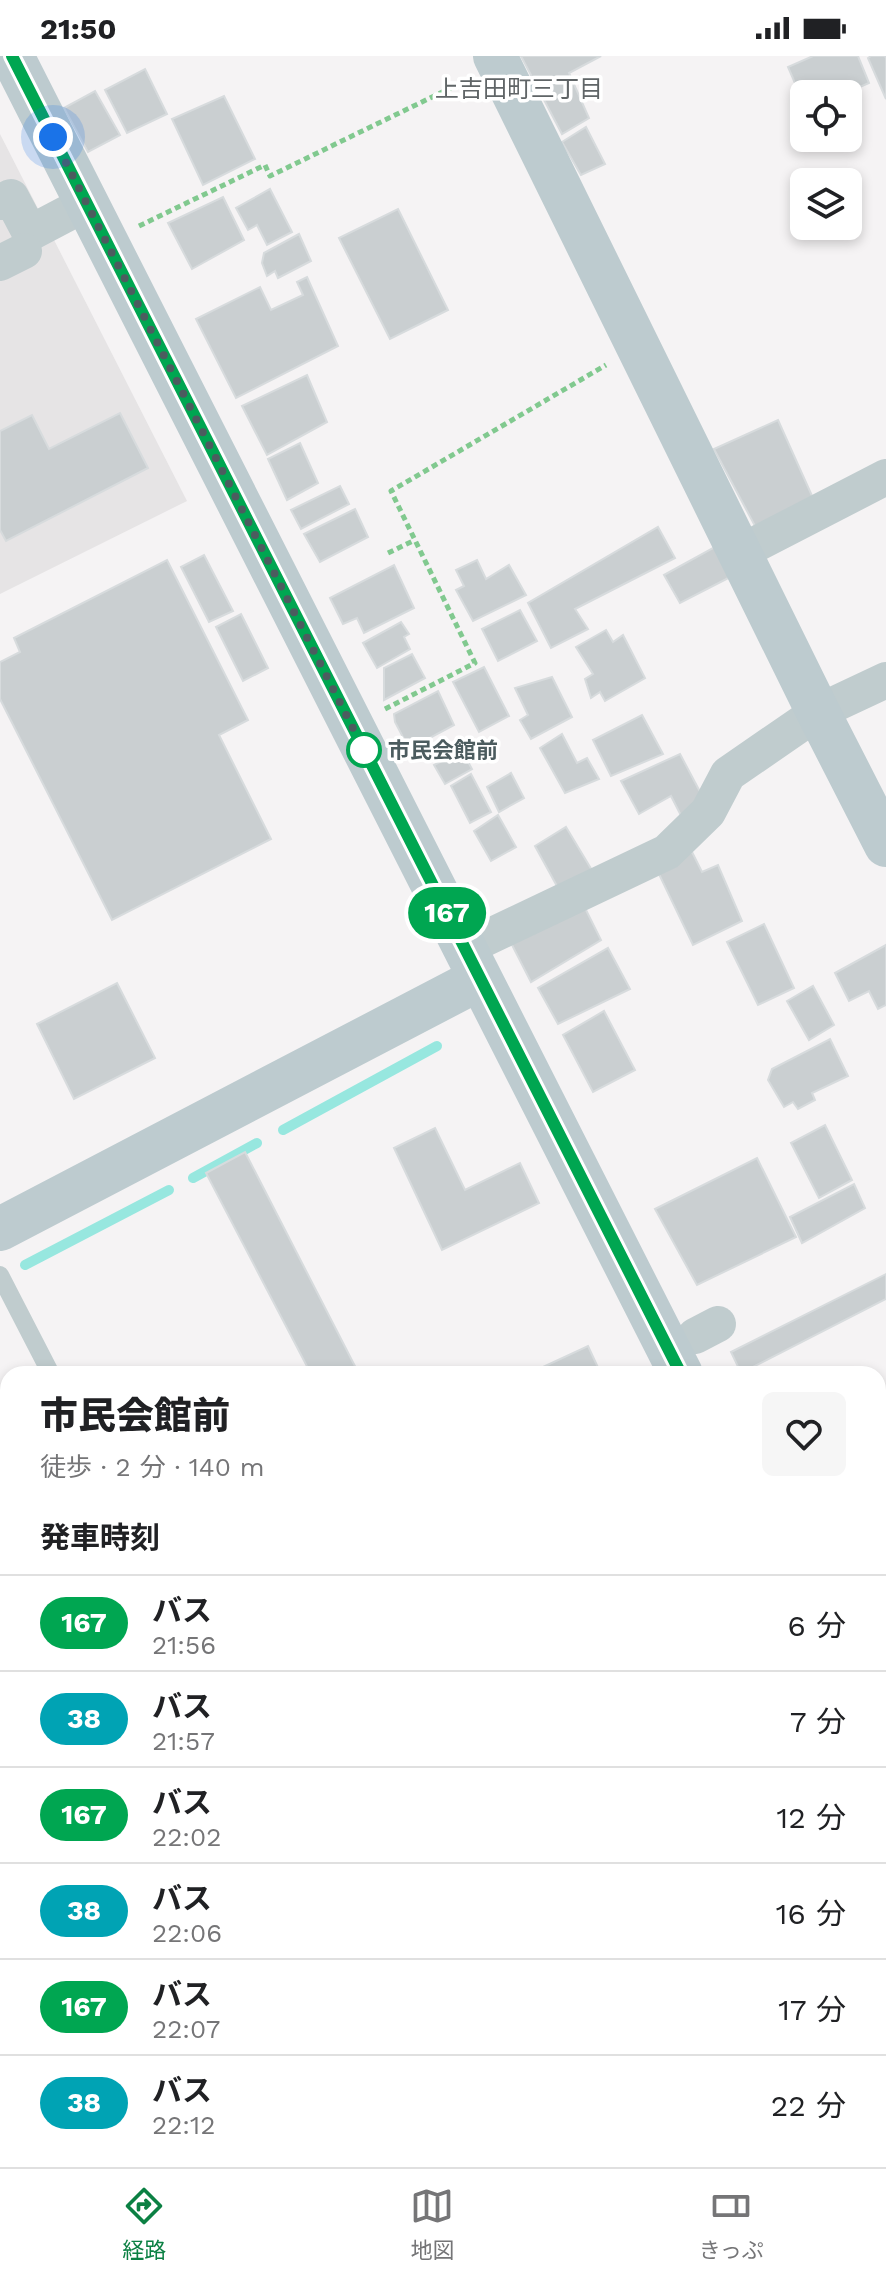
<!DOCTYPE html>
<html lang="ja">
<meta charset="utf-8">
<style>
:root{--surface:#fff;--page:#f6f6f6;--text:#202124;--muted:#757577;--line:#e0e0e0;--accent:#0b8043}
body{margin:0;font-family:"Work Sans","Noto Sans JP",sans-serif;background:var(--page);color:var(--text);height:100vh;display:flex;flex-direction:column;font-size:30px;white-space:nowrap}
*{box-sizing:border-box;margin:0}
p{font-size:26px;color:var(--muted)}
.icon{flex:none;width:44px;height:44px;fill:none;stroke:currentColor;stroke-width:2;stroke-linecap:round;stroke-linejoin:round}
.map{position:relative;flex:1;overflow:hidden}
.panel{position:absolute;left:0px;top:1310px;width:886px;height:802px;display:flex;flex-direction:column;background:var(--surface);border-radius:24px 24px 0 0;box-shadow:0 4px 12px #0003}
.panel>*{flex:none}
.badge{padding:0 16px;border-radius:26px;font-size:28px;line-height:52px}
.controls{position:absolute;left:790px;top:24px;display:grid;gap:16px}
.controls a{display:grid;place-items:center;width:72px;height:72px;border-radius:12px;background:var(--surface);box-shadow:0 4px 12px #0003;font-size:40px}
.you{position:absolute;width:40px;height:40px;margin:-20px;border:6px solid #fff;border-radius:50%;background:#1a73e8;box-shadow:0 0 0 12px #1a73e833}
.map>.badge{position:absolute;translate:-50% -50%;box-shadow:0 0 0 4px #fff}
h2{padding:0 40px;font-size:30px;line-height:72px}
.round{display:grid;place-items:center;flex:none;width:84px;height:84px;border-radius:12px;background:var(--page)}
.head{display:flex;align-items:center;justify-content:space-between;height:136px;padding:0 40px}
h1{font-size:38px;font-weight:800;line-height:60px}
ul{padding:0;list-style:none}
li{display:flex;align-items:center;gap:24px;height:96px;padding:0 40px;border-top:2px solid var(--line)}
li div{flex:1}
li b{display:block;font-size:30px}
li em{font-style:normal}
li .badge{min-width:88px;font-weight:700;text-align:center}
.status{display:flex;justify-content:space-between;align-items:center;height:56px;padding:0 40px;background:var(--surface);direction:ltr}
.status svg{height:22px;fill:currentColor}
.tabs{display:flex;justify-content:space-around;align-items:center;height:112px;border-top:2px solid var(--line);background:var(--surface);font-size:22px;color:var(--muted)}
.tabs a{display:grid;justify-items:center;gap:4px}
.tabs .on{color:var(--accent)}
.map>svg:first-child{display:block}
</style>
<div class="status"><b>21:50</b><svg viewBox="0 0 49 12"><path d="M0 12V9h3v3zM5 12V6h3v6zM10 12V3h3v9zM15 12V0h3v12zM26 1h20v11H26zM47 4h2v5h-2z"/></svg></div>
<div class="map">
<svg width="886" height="2111" viewBox="0 0 886 2111">
<rect width="100%" height="100%" fill="#f5f3f4"/>
<polygon fill="#e6e4e5" points="0,78 187,445 0,538"/>
<g fill="none" stroke-linecap="round" stroke-linejoin="round">
<g stroke="#97e7df" stroke-width="10">
<polyline points="283,1074 437,990"/>
<polyline points="193,1122 257,1087"/>
<polyline points="25,1209 169,1134"/>
</g>
</g>
<g fill="#cacfd1" stroke="#d7dbdd" stroke-width="2">
<polygon points="521,0 601,0 569,17 589,62 562,78"/>
<polygon points="813,0 858,0 869,27 844,38 804,38 804,48 788,11"/>
<polygon points="871,0 885,0 886,2 886,43 868,2"/>
<polygon points="145,13 167,58 127,77 105,34"/>
<polygon points="95,35 120,79 88,96 64,52"/>
<polygon points="224,40 255,103 203,129 172,63"/>
<polygon points="586,71 605,108 581,119 562,86"/>
<polygon points="270,133 292,176 267,189 257,169 248,174 236,152"/>
<polygon points="223,141 244,184 192,213 168,167"/>
<polygon points="398,153 448,254 390,283 339,182"/>
<polygon points="299,178 311,205 278,222 275,215 267,220 262,207 264,197"/>
<polygon points="307,221 338,290 236,342 196,263 260,231 271,254 303,239 297,226"/>
<polygon points="307,319 327,366 267,399 242,350"/>
<polygon points="120,357 148,412 6,485 0,474 0,375 32,359 49,393"/>
<polygon points="778,364 813,442 755,470 714,393"/>
<polygon points="300,387 318,427 287,444 268,403"/>
<polygon points="340,430 349,448 301,473 291,454"/>
<polygon points="355,453 368,481 320,506 304,478"/>
<polygon points="658,471 675,502 575,553 588,573 551,592 528,547"/>
<polygon points="722,487 740,516 680,547 664,519"/>
<polygon points="204,499 233,555 209,566 181,511"/>
<polygon points="167,504 248,664 219,679 271,783 112,864 0,643 0,606 20,596 14,582"/>
<polygon points="477,504 486,523 509,509 526,539 473,565 456,534 464,530 456,514"/>
<polygon points="394,509 414,552 364,577 357,562 343,568 330,542"/>
<polygon points="520,554 537,585 498,605 482,573"/>
<polygon points="241,558 268,612 243,625 216,571"/>
<polygon points="401,566 409,578 404,581 410,593 377,612 363,587"/>
<polygon points="606,574 613,586 623,579 645,622 605,645 600,636 591,642 585,623 593,618 576,591"/>
<polygon points="412,598 425,622 384,644 384,612"/>
<polygon points="484,611 509,660 479,676 453,626"/>
<polygon points="552,621 572,661 531,683 520,664 528,659 515,632"/>
<polygon points="438,635 454,669 415,690 406,687 395,666 394,658"/>
<polygon points="642,659 663,698 611,720 593,684"/>
<polygon points="562,678 577,707 587,702 599,723 565,737 540,692"/>
<polygon points="462,695 472,713 445,728 434,709"/>
<polygon points="680,698 716,766 692,781 671,740 639,758 621,725"/>
<polygon points="511,717 524,742 499,756 487,731"/>
<polygon points="471,718 491,756 470,767 451,730"/>
<polygon points="498,759 516,791 491,805 474,775"/>
<polygon points="566,771 596,821 563,841 535,790"/>
<polygon points="692,796 702,816 718,809 742,865 693,889 657,814"/>
<polygon points="584,850 601,884 531,926 511,887"/>
<polygon points="764,868 794,932 758,949 727,886"/>
<polygon points="886,889 886,949 878,953 869,935 849,945 835,917"/>
<polygon points="608,892 630,933 558,968 538,932"/>
<polygon points="117,927 155,1002 74,1043 37,968"/>
<polygon points="813,930 834,969 809,984 787,945"/>
<polygon points="604,955 635,1014 593,1036 563,979"/>
<polygon points="830,983 848,1020 812,1037 815,1044 798,1053 793,1046 784,1051 768,1024 772,1013"/>
<polygon points="825,1069 852,1124 819,1142 791,1087"/>
<polygon points="435,1072 465,1134 520,1107 539,1147 442,1194 394,1092"/>
<polygon points="245,1096 359,1318 311,1318 206,1117"/>
<polygon points="757,1102 796,1181 697,1229 655,1153"/>
<polygon points="854,1128 865,1152 802,1187 790,1161"/>
<polygon points="886,1218 886,1243 741,1317 731,1296"/>
<polygon points="588,1290 601,1318 528,1318"/>
<polygon points="878,1466 886,1481 886,1491 878,1495"/>
<polygon points="886,1558 886,1611 883,1606 878,1609 878,1562"/>
<polygon points="878,1834 886,1850 886,1859 878,1863"/>
<polygon points="531,2104 612,2104 615,2111 534,2111"/>
<polygon points="782,2104 808,2104 794,2111 785,2111"/>
</g>
<g fill="none" stroke-linecap="round" stroke-linejoin="round">
<g stroke="#81c98f" stroke-width="5" stroke-dasharray="6 4" stroke-linecap="butt">
<polyline points="139,170 265,109 270,120 465,25"/>
<polyline points="388,497 415,484"/>
<polyline points="385,653 475,607 391,435 606,309"/>
</g>
<g stroke="#c0ccce" stroke-width="18">
<polyline points="0,1219 51,1318"/>
<polyline points="0,1489 8,1485"/>
<polyline points="0,1581 8,1589"/>
<polyline points="1,1665 8,1678"/>
<polyline points="0,1774 8,1780"/>
<polyline points="0,1816 8,1811"/>
<polyline points="0,1943 8,1915"/>
<polyline points="0,1949 8,1966"/>
<polyline points="0,2054 8,2050"/>
<polyline points="74,2111 87,2104"/>
</g>
<g stroke="#c0ccce" stroke-width="36">
<polyline points="0,146 11,141 30,177 87,147"/>
<polyline points="0,207 24,195"/>
<polyline points="739,497 886,421"/>
<polyline points="465,892 667,796 708,756 728,718 818,656 886,624"/>
<polyline points="695,1280 718,1268"/>
<polyline points="192,2111 206,2104"/>
</g>
<g stroke="#bdcbcf" stroke-width="44">
<polyline points="12,0 681,1318"/>
<polyline points="495,0 818,656 886,789"/>
<polyline points="0,1173 479,923"/>
<polyline points="878,1704 886,1720"/>
</g>
</g>
<g fill="none" stroke-linecap="round" stroke-linejoin="round">
<defs>
<polyline id="line" points="12,0 681,1318"/>
</defs>
<use href="#line" stroke="#fff" stroke-width="18"/>
<use href="#line" stroke="#00a651" stroke-width="12"/>
<polyline stroke="#4c5c5f" stroke-width="8" stroke-dasharray="0 14.4" points="53,81 364,694"/>
</g>
<circle fill="#fff" stroke="#00a651" stroke-width="4" cx="364" cy="694" r="16"/>
<g text-anchor="middle" stroke-width="7" stroke-linejoin="round" paint-order="stroke">
<g font-size="22" font-weight="bold" fill="#4c5c5f" stroke="#fff" text-anchor="start">
<text x="388" y="702">市民会館前</text>
</g>
<g font-size="24" fill="#606567" stroke="#fff">
<text x="519" y="41">上吉田町三丁目</text>
</g>
</g>
</svg>
<div class="controls">
<a><svg class="icon" aria-label="locate" viewBox="0 0 24 24"><circle cx="12" cy="12" r="6"/><path d="M12 2v4M12 18v4M2 12h4M18 12h4"/></svg></a>
<a><svg class="icon" aria-label="layers" viewBox="0 0 24 24"><path d="M12 4l9 5-9 5-9-5zM3 14l9 5 9-5"/></svg></a>
</div>
<div class="you" style="left:53px;top:81px"></div>
<b class="badge" style="left:447px;top:857px;background:#00a651;color:#fff">167</b>
<section class="panel">
<div class="head"><div><h1>市民会館前</h1><p>徒歩 · 2 分 · 140 m</p></div><a class="round"><svg class="icon" aria-label="heart" viewBox="0 0 24 24"><path d="M12 20l-8-8c-3-5 5-10 8-4 3-6 11-1 8 4z"/></svg></a></div>
<h2>発車時刻</h2>
<ul>
<li><span class="badge" style="background:#00a651;color:#fff">167</span><div><b>バス</b><p>21:56</p></div><em>6 分</em></li>
<li><span class="badge" style="background:#00a3b4;color:#fff">38</span><div><b>バス</b><p>21:57</p></div><em>7 分</em></li>
<li><span class="badge" style="background:#00a651;color:#fff">167</span><div><b>バス</b><p>22:02</p></div><em>12 分</em></li>
<li><span class="badge" style="background:#00a3b4;color:#fff">38</span><div><b>バス</b><p>22:06</p></div><em>16 分</em></li>
<li><span class="badge" style="background:#00a651;color:#fff">167</span><div><b>バス</b><p>22:07</p></div><em>17 分</em></li>
<li><span class="badge" style="background:#00a3b4;color:#fff">38</span><div><b>バス</b><p>22:12</p></div><em>22 分</em></li>
</ul>
</section>
</div>
<nav class="tabs">
<a class="on"><svg class="icon" aria-label="directions" viewBox="0 0 24 24"><path d="M12 3l9 9-9 9-9-9zM9 14v-3h6M13 9l2 2-2 2"/></svg>経路</a>
<a><svg class="icon" aria-label="map" viewBox="0 0 24 24"><path d="M3 6l6-2 6 2 6-2v14l-6 2-6-2-6 2zM9 4v14M15 6v14"/></svg>地図</a>
<a><svg class="icon" aria-label="tickets" viewBox="0 0 24 24"><path d="M3 7h18v10H3zM15 7v10"/></svg>きっぷ</a>
</nav>
